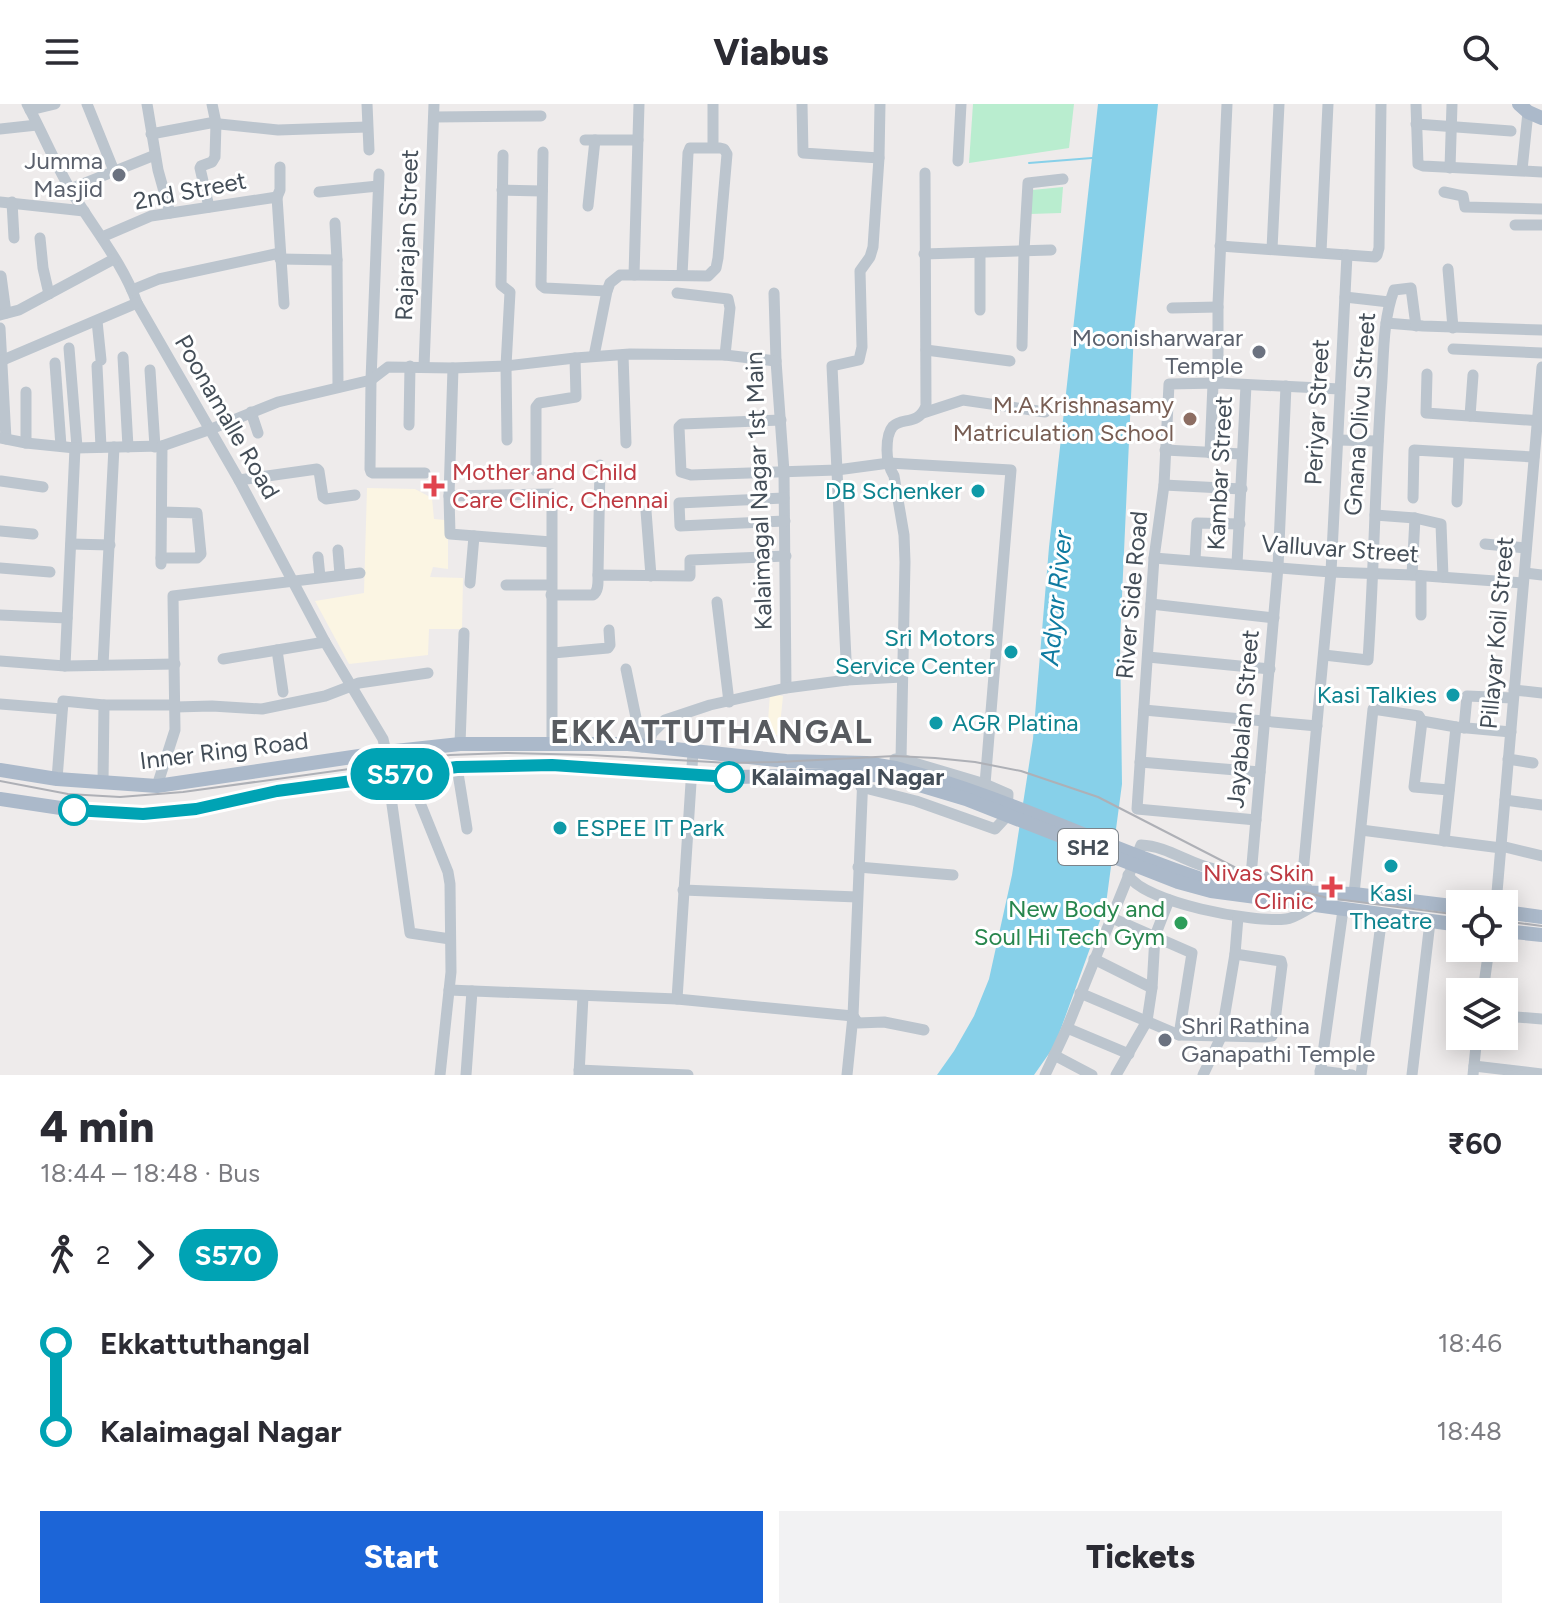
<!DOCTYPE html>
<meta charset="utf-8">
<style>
:root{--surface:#fff;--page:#f2f2f3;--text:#2b2b33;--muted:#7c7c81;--accent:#1c65d7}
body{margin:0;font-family:Figtree,sans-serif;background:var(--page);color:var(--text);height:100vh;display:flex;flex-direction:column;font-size:30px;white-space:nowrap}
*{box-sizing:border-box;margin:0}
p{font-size:26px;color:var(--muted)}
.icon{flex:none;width:44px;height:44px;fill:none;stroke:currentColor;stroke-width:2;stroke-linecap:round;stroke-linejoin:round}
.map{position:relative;height:971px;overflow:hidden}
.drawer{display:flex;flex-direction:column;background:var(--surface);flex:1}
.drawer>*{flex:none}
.badge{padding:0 16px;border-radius:26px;font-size:28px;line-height:52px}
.controls{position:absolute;left:1446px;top:786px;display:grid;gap:16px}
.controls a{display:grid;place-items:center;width:72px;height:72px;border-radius:0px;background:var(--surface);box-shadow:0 4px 20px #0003;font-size:40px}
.map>.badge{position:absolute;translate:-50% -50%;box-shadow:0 0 0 4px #fff}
.legs{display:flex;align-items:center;gap:12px;height:88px;padding:0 40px;font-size:26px}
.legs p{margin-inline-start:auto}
.headline{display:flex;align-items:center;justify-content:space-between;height:136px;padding:0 40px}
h1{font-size:44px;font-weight:800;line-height:60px}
.action{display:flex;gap:16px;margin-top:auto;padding:16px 40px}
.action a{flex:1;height:92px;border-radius:0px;background:var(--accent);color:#fff;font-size:32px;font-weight:800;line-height:92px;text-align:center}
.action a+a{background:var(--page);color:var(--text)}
ul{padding:0 40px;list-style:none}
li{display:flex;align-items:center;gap:28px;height:88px;font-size:30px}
li i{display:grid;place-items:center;width:12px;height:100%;margin:0 10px;background:currentColor}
li i::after{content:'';width:20px;height:20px;margin:-10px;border:6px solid;border-radius:50%;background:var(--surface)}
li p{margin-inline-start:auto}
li:first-child i{background:linear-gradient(#0000 50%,currentColor 0)}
li:last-child i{background:linear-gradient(currentColor 50%,#0000 0)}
header{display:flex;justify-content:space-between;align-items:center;height:104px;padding:0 40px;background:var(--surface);font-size:36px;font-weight:800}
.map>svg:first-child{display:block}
</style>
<header><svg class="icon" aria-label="menu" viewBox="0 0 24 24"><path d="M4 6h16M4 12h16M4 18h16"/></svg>Viabus<svg class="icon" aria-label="search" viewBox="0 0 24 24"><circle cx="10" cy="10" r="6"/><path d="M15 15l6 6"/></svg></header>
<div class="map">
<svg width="1542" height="971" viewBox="0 0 1542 971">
<rect width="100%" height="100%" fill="#eeebeb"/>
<g fill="#fbf5e3">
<polygon points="367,384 415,385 432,394 434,415 445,416 448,431 448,465 433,463 430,473 463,474 462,525 429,525 428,551 349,560 315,497 364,489"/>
<polygon points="770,590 783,592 779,631 767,631"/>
</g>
<g fill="#b9edcf">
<polygon points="973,0 1074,0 1069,44 969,59"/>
<polygon points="1063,83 1061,109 1030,110 1032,86"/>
</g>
<polygon fill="#87d0e9" points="1098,0 1158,0 1134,227 1120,536 1122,680 1106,800 1055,941 1034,971 937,971 954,947 974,912 989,875 1012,771 1033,635 1049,443"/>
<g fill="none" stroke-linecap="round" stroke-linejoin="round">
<polyline stroke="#87d0e9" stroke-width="2" points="1029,59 1092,54"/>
<g stroke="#bcc5ce" stroke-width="11">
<path d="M27 0C42 28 54 57 70 85 92 123 122 157 137 199L239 376 325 538 383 635 386 648"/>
<polyline points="87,0 114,67"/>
<polyline points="147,0 158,66 170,109"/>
<polyline points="367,0 369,46"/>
<polyline points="802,0 803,49 879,54"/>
<polyline points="1416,0 1418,60 1423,62 1542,68"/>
<polyline points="30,6 55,0"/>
<polyline points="434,13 541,12"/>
<polyline points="1416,20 1511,27"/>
<polyline points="0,25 37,21"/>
<polyline points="151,30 210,19 278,26 367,23"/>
<polyline points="585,36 638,36"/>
<polyline points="713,43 713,0"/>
<polyline points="543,48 541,181 545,184 607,187"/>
<polyline points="503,51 501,181 510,188 506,262 507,336"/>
<polyline points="958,57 961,0"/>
<polyline points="1450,64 1452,0"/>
<polyline points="1522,66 1528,8"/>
<polyline points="379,70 371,276 370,365 371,368 373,369 425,369"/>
<polyline points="70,85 155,51"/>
<polyline points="502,86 542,87"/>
<polyline points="319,88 378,82"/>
<polyline points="1444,88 1463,92 1465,103 1542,105"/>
<polyline points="277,93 280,86 280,63"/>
<polyline points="0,98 84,107"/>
<polyline points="12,98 14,134"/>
<polyline points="588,102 595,36"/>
<polyline points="209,103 200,64 201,62 212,58 215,53 216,19 212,0"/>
<polyline points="335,119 337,156 338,282"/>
<polyline points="1515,121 1542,121"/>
<polyline points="102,133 151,112 277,93 284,200"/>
<polyline points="40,134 43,164 49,190"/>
<polyline points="1220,142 1375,153 1377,151 1379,144 1381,0"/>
<polyline points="1272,145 1279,0"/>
<polyline points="1321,148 1328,0"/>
<polyline points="924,150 1051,146"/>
<polyline points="280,155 337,156"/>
<polyline points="1448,165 1453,224"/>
<polyline points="634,171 708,172 716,164 718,154 727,50 724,45 720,44 690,44 688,49 682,171"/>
<polyline points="1,172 6,209"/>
<polyline points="132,186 159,175 280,149"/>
<polyline points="677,189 728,195 730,204 725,251"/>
<polyline points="774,189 776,257 784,368 786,584"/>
<polyline points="1345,193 1389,198"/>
<polyline points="1172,204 1218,203"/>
<polyline points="980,206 980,149"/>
<polyline points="0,211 19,206 114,155"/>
<polyline points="97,217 101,256"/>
<polyline points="1386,219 1423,222 1542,226"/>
<polyline points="0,224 6,335"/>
<polyline points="1022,242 1024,147 1028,79 1063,75"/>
<polyline points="69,244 77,343"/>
<polyline points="1453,245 1542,249"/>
<polyline points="926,246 1010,257"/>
<polyline points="623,251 626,339"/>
<polyline points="594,252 607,187 610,179 620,171 634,171 639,0"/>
<polyline points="123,253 128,343"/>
<polyline points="3,256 137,199"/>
<polyline points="55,259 61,342"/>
<polyline points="97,262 101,343"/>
<polyline points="424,263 434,0"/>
<polyline points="453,264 449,392 552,390 552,641"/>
<polyline points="150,266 155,343"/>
<polyline points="1427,270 1426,309 1542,317"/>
<polyline points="1218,279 1218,200 1227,0"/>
<polyline points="26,288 26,339"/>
<polyline points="251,308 258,329"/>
<polyline points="923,309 963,296 1045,308"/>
<polyline points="1470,312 1473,271"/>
<polyline points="781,316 682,320 679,323 681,368 691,371 837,366 889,359 1011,366 985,680"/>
<polyline points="409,321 410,262"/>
<polyline points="0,334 26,339 75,344 162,342 211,325 278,298 371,276 388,263 453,264 506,262 575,254 630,250 725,251 776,257"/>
<polyline points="1338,336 1378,337"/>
<polyline points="1165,346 1242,350"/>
<polyline points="1210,349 1213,280"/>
<polyline points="536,367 536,303 539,299 576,293 575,254"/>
<polyline points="239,376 317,365 319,367 323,393 326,395 355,391"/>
<polyline points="1,377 43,383"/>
<polyline points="1164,381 1242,385"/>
<polyline points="449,392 450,430 551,438"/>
<polyline points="784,394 679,399 680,422 785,417"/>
<polyline points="1413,394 1414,346 1534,353"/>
<polyline points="1457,398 1459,349"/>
<polyline points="646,407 651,472"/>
<polyline points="1375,411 1415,414 1441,420 1443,473"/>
<polyline points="0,427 33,430"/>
<polyline points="71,440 110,441"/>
<polyline points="1485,440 1526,444"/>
<polyline points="338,446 340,471"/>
<polyline points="318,453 320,473"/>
<polyline points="161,454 197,454 201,450 197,409 162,408"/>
<polyline points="1154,454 1331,468 1412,471 1523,479"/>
<polyline points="1195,456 1197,419 1240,420"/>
<polyline points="161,460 162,342"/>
<polyline points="1237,460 1246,281"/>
<polyline points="0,464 50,468"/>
<polyline points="1525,469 1542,471"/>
<polyline points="598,471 600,361"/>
<polyline points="1412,471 1415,414"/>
<polyline points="1421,472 1421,511"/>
<polyline points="470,479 474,432"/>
<polyline points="506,481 551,481"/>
<path d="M551 491H593C599 487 598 478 598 471L690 472V456L786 452"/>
<polyline points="717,498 729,598"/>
<polyline points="1151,500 1274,514"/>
<polyline points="0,511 67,514"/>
<polyline points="277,546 283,588"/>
<polyline points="553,549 608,544 610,541 609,526"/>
<path d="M1324 551 1368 556C1374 467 1375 379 1381 290 1384 256 1382 218 1394 186L1411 184 1416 222"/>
<polyline points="1148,553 1270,565"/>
<polyline points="223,555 325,538"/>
<polyline points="0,557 65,562 175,560"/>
<polyline points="103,561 114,343"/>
<polyline points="65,562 75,344"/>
<polyline points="626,565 642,643"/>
<polyline points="847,576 832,262 859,256 862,243 860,167 870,153 873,143 879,54 880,0"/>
<polyline points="1514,586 1542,589"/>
<polyline points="0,600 62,605"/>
<polyline points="175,603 212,602 262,605 325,592 359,579 428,569"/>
<polyline points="1144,606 1317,622"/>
<polyline points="1422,617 1414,683 1449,686"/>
<polyline points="1464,624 1467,592 1513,594"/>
<polyline points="460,640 464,529"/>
<polyline points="648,643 652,629 665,616 710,601 786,584 847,576 902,573"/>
<path d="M901 655 905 458 904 431 894 372C889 364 887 356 887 346 887 301 915 330 926 302L925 69"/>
<polyline points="1508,655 1533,659"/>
<polyline points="1140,658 1260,668"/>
<polyline points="457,663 467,725"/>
<polyline points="408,669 448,768 450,780 451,868 440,971"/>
<polyline points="388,672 410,829 450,835"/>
<polyline points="57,675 63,597 104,601 175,601"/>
<polyline points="103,678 104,601"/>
<polyline points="157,682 175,626 173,492 360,469"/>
<polyline points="861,683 916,697 995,725 1007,712 1008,690 985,680 901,655 895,655"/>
<polyline points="1505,696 1542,701"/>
<polyline points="1256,716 1137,705 1154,454 1164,381 1169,280 1218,279 1340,285"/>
<polyline points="1361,726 1501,744"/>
<polyline points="1444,737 1456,623"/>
<polyline points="1501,742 1542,752"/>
<polyline points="858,763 953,771"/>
<path d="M1128 771C1145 799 1253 819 1286 815 1295 814 1305 806 1314 802"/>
<polyline points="1251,772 1278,463 1286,282"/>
<polyline points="1302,780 1331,468 1347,151"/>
<polyline points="683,786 857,793"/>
<polyline points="1354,790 1373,605 1419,612 1422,617 1456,623 1511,628"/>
<polyline points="1496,800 1542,263"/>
<polyline points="1112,814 1192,849 1179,931"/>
<polyline points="1094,855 1152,884"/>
<polyline points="449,886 677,895 853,912 863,671"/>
<polyline points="1483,888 1489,844"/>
<polyline points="1080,889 1179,931 1265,933 1272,932 1274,925 1282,861 1281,857 1235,850"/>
<polyline points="677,895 693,648"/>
<polyline points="853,912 858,919 884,918 924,926"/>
<polyline points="1504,912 1542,915"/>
<polyline points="1067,924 1129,950"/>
<polyline points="1054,951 1092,971"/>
<polyline points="1474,962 1542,970"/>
<polyline points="579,966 688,971"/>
<polyline points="1320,967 1352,971"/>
<polyline points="466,971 472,887"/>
<polyline points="579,971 583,892"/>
<polyline points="847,971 853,912"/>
<path d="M1045 971 1067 924 1141 741C1167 742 1189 760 1214 765 1226 768 1239 770 1252 772 1270 774 1291 772 1307 784"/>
<polyline points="1116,971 1147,917 1152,884 1155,832 1169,796"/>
<polyline points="1203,971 1221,933 1235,850 1238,813"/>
<polyline points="1320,971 1343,806"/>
<polyline points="1361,971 1382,812"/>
<polyline points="1412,971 1430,818"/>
<polyline points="1473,971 1477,932"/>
</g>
<g stroke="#abb9ca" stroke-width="14">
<polyline points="1519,0 1528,8 1542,14"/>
<polyline points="0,666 57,675 157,682 386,648 460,640 628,640 786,657 866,659 895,664"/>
<polyline points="0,695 74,706 143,710 196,705 277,687 457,663 552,661 729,673 886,671"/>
<polyline points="1292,788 1354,790 1460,803"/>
<polyline points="1294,798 1460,821"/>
<polyline points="1504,808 1542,813"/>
<polyline points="1504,827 1542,831"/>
</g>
<g stroke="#aeb0b6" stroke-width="2">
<polyline points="0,677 68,690 120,693 183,688 450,651 506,649 590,651 729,659 778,658 895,652 935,654 975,658 1021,667 1098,693 1242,767 1273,780 1328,794 1460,811"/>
<polyline points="1504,817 1542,822"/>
</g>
<g stroke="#abb9ca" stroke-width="14">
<path d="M895 664C1000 690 1096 740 1198 774L1215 778 1292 788"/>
<polyline points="886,671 966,695 1178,778 1211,787 1294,798"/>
</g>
</g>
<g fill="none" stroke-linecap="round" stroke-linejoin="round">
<defs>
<polyline id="line-1" points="74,706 143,710 196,705 277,687 457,663 552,661 729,673"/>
</defs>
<use href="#line-1" stroke="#fff" stroke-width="18"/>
<use href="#line-1" stroke="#00a3b4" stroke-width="12"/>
</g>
<g fill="#6b7280" stroke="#fff" stroke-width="3">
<circle cx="119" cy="71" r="8"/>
<circle cx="1259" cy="248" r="8"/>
<circle cx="1165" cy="936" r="8"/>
</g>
<circle fill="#8d6e63" stroke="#fff" stroke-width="3" cx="1190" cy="315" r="8"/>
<g fill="#e0444e" stroke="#fff" stroke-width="3">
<path d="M430 370h8v8h8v8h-8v8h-8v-8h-8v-8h8z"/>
<path d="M1328 771h8v8h8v8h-8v8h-8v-8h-8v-8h8z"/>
</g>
<g fill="#0f9aa8" stroke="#fff" stroke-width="3">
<circle cx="978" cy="387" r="8"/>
<circle cx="1011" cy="548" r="8"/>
<circle cx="1453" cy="591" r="8"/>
<circle cx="936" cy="619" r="8"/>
<circle cx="560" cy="724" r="8"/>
<circle cx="1391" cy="762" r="8"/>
</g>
<g fill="#fff" stroke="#00a3b4" stroke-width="4">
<circle cx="729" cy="673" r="14"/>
<circle cx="74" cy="706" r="14"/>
</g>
<circle fill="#2e9e5b" stroke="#fff" stroke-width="3" cx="1181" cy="819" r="8"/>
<g text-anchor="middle" stroke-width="6" stroke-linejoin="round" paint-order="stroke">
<rect fill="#fff" stroke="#7c838a" stroke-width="2" x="1058" y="725" width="60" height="36" rx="6"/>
<g font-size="22" font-weight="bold" fill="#444e58">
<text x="1088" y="751">SH2</text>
</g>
<g font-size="24" fill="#5b616d" stroke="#fff" text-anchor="end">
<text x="103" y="65">Jumma<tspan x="103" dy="28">Masjid</tspan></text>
<text x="1243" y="242">Moonisharwarar<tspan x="1243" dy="28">Temple</tspan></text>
<text x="1181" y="930" text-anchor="start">Shri Rathina<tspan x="1181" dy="28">Ganapathi Temple</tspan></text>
</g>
<g font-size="24" fill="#444e58" stroke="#fff">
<text transform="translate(190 87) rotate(-11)" y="8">2nd Street</text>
<text transform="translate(407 131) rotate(-88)" y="8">Rajarajan Street</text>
<text transform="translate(1317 308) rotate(-87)" y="8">Periyar Street</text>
<text transform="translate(1360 310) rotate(-86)" y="8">Gnana Olivu Street</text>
<text transform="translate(227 313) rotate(60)" y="8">Poonamalle Road</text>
<text transform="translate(1220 369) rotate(-87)" y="8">Kambar Street</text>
<text transform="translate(759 387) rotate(-92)" y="8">Kalaimagal Nagar 1st Main</text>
<text transform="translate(1340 445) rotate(4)" y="8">Valluvar Street</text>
<text transform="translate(1132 491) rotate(-85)" y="8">River Side Road</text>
<text transform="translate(1497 529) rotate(-85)" y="8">Pillayar Koil Street</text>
<text transform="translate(1243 615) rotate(-85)" y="8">Jayabalan Street</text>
<text transform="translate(224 647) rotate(-7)" y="8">Inner Ring Road</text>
</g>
<g font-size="24" fill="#785e54" stroke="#fff" text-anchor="end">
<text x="1174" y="309">M.A.Krishnasamy<tspan x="1174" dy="28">Matriculation School</tspan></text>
</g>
<g font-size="24" fill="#be3a42" stroke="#fff" text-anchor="start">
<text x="452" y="376">Mother and Child<tspan x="452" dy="28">Care Clinic, Chennai</tspan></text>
<text x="1314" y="777" text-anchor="end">Nivas Skin<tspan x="1314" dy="28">Clinic</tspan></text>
</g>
<g font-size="24" fill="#0d838f" stroke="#fff" text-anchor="end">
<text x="962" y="395">DB Schenker</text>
<text x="995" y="542">Sri Motors<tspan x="995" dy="28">Service Center</tspan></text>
<text x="1437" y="599">Kasi Talkies</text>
<text x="952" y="627" text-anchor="start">AGR Platina</text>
<text x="576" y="732" text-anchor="start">ESPEE IT Park</text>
<text x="1391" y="797" text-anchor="middle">Kasi<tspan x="1391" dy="28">Theatre</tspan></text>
</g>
<g font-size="24" font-weight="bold" fill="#444e58" stroke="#fff" text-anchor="start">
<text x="751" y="681">Kalaimagal Nagar</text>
</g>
<g font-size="24" fill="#27864d" stroke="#fff" text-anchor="end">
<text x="1165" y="813">New Body and<tspan x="1165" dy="28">Soul Hi Tech Gym</tspan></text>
</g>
<g font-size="26" font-style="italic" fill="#0f7ba1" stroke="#fff">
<text transform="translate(1056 494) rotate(-84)" y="9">Adyar River</text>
</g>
<g font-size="32" font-weight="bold" letter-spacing="2" fill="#585b60" stroke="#fff">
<text x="712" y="639">EKKATTUTHANGAL</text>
</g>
</g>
</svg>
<div class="controls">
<a><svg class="icon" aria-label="locate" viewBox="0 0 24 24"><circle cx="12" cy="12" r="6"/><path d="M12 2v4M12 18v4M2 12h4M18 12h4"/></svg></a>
<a><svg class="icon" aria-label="layers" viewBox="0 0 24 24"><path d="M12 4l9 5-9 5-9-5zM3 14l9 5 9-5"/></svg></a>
</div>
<b class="badge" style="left:400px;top:670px;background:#00a3b4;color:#fff">S570</b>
</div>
<section class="drawer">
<div class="headline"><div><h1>4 min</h1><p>18:44 – 18:48 · Bus</p></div><b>₹60</b></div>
<div class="legs"><svg class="icon" aria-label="walk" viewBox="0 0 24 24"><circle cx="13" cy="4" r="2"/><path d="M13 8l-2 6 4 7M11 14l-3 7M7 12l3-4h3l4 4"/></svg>2<svg class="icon" aria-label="forward" viewBox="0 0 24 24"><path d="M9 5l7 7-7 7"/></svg><b class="badge" style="background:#00a3b4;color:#fff">S570</b></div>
<ul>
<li><i style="color:#00a3b4"></i><b>Ekkattuthangal</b><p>18:46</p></li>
<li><i style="color:#00a3b4"></i><b>Kalaimagal Nagar</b><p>18:48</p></li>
</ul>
<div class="action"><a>Start</a><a>Tickets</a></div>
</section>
